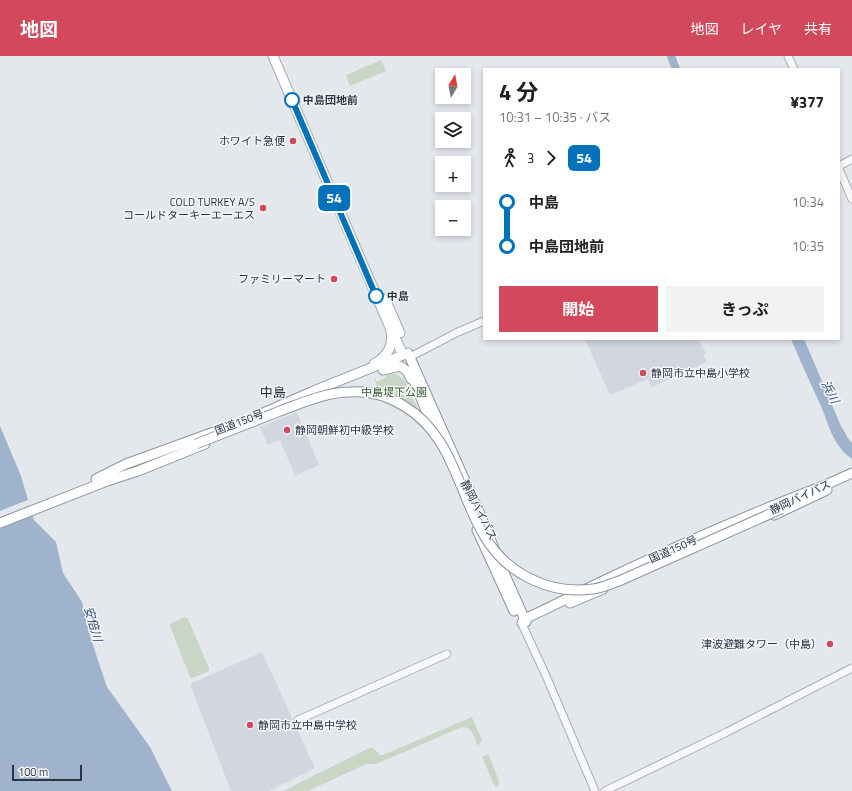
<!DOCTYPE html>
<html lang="ja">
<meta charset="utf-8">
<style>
:root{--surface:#fff;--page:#f2f2f2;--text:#202124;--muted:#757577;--accent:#d1495b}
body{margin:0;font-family:"Titillium Web","Noto Sans JP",sans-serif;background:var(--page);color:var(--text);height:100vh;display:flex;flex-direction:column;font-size:15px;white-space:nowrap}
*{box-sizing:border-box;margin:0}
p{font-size:13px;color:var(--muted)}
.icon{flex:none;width:22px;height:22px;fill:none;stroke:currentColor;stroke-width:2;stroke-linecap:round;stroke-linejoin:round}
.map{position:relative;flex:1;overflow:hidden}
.drawer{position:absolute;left:483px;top:12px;width:357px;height:272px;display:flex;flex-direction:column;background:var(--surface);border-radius:0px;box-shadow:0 2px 6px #0003}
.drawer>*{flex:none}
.badge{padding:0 8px;border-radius:6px;font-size:14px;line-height:26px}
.needle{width:26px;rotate:10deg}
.tools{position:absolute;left:435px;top:12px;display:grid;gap:8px}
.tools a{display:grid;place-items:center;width:36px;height:36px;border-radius:0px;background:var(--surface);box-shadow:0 2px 6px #0003;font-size:20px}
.scale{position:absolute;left:12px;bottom:10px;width:70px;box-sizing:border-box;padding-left:4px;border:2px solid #2b3445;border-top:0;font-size:11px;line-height:14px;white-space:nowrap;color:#2b3445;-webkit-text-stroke:3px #f4f6f9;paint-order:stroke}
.map>.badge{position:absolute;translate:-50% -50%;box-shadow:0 0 0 2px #fff}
.legs{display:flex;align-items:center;gap:6px;height:44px;padding:0 16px;font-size:13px}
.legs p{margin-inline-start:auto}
.overview{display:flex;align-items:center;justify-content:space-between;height:68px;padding:0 16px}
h1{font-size:22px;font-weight:700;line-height:30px}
.primary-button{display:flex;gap:8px;margin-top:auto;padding:8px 16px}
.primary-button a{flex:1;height:46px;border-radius:0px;background:var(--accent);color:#fff;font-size:16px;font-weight:700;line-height:46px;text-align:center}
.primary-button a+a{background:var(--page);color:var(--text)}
ul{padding:0 16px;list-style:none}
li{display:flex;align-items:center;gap:14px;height:44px;font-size:15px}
li i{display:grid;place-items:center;width:6px;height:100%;margin:0 5px;background:currentColor}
li i::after{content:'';width:10px;height:10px;margin:-5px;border:3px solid;border-radius:50%;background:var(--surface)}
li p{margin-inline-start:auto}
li:first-child i{background:linear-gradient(#0000 50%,currentColor 0)}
li:last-child i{background:linear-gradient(currentColor 50%,#0000 0)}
header{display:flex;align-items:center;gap:24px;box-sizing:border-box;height:56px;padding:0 20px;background:var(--accent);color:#fff}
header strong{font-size:19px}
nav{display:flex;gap:22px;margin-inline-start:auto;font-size:14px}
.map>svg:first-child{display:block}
</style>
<header>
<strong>地図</strong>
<nav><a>地図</a><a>レイヤ</a><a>共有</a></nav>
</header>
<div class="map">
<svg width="852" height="735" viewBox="0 0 852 735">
<rect width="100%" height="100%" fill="#e4e7ec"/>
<g fill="#d2d6de">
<polygon points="585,283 698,283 706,297 703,298 707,306 652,331 648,323 610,339"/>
<polygon points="297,356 319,409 295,420 280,384 268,389 260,371"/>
<polygon points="262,596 314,710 313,713 269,735 231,735 190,628"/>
</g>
<g fill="#c9d6c5">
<polygon points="381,4 386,15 350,30 346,19"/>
<polygon points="391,317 398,319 404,324 429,377 427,377 411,362 399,354 384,347 374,323 375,322 376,326 386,322 385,318"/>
<polygon points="185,561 188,563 209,612 209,615 192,622 190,621 170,570 170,568"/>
<path d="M472 661 482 684 478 690C474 681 473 671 462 671L376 708H366L308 735H283L369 692H373L380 699H383Z"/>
<polygon points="488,698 499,724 498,730 495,731 482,701"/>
</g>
<g fill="#9fb4cc">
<path d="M791 283H804L841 370 847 380V381L852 387V403C832 389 829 368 820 348 810 326 800 305 791 283Z"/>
<polygon points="0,370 21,420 34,464 56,486 63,517 82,546 91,583 107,631 150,691 172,735 0,735"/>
</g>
<polygon fill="#e4e7ec" points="30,443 34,458 0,471 0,455"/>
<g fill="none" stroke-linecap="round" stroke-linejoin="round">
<polyline stroke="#9fb4cc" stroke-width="8" points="671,0 676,13"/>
<defs>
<g id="tertiary">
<polyline points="788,0 794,13"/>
<polyline points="839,110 852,103"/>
<polyline points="839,113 852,143"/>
<polyline points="410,301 458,276 484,265"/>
<polyline points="522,568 547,622 595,735"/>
<polyline points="298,664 447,598"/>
<polyline points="605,735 727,676 852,612"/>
</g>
<g id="primary">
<polyline points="273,0 389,269 403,299"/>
<polyline points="385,243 400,277"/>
<path d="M374 308C386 301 394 291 391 276"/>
</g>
<g id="trunk">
<polyline points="383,314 400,310 407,315 411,323"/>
<polyline points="411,317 435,377"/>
<polyline points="263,357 311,336 408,297 483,465 501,510 526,566"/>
<polyline points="96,423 126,408 225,372"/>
<polyline points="98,428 138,415 205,388"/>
<polyline points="821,431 852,417"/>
<polyline points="774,459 827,434"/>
<polyline points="0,467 102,427"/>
<polyline points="477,474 514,555"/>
<polyline points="570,547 603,533"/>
<path d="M522 567 524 563C552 551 579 536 607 523 679 489 751 457 826 429"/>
</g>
</defs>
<use href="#tertiary" stroke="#a9aeb7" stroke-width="9"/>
<use href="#primary" stroke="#a3abb8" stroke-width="11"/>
<use href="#trunk" stroke="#8b94a3" stroke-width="11"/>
<use href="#tertiary" stroke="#f7f8fa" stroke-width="7"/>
<use href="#primary" stroke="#fff" stroke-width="9"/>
<use href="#trunk" stroke="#fff" stroke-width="9"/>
<defs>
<path id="trunk-bridge" d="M196 388C224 377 252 366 280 355 302 347 326 336 350 336 369 335 388 340 404 350 453 379 458 437 485 481 507 518 550 539 593 533 602 532 610 528 619 525L781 453"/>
</defs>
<use href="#trunk-bridge" stroke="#8b94a3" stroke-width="11" stroke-linecap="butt"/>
<use href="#trunk-bridge" stroke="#fff" stroke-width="9"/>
</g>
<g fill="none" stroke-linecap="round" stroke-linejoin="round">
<defs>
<polyline id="line-1" points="292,44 376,240"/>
</defs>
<use href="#line-1" stroke="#fff" stroke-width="9"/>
<use href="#line-1" stroke="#0072bc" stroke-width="6"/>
</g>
<g fill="#fff" stroke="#0072bc" stroke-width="2">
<circle cx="292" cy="44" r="7"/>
<circle cx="376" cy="240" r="7"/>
</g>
<g fill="#d1495b" stroke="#f4f6f9" stroke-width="1.5">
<circle cx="293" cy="85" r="4"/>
<circle cx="263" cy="152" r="4"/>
<circle cx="334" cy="223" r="4"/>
<circle cx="643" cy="317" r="4"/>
<circle cx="287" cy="374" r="4"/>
<circle cx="830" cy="588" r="4"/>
<circle cx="250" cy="669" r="4"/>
</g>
<g text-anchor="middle" stroke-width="3" stroke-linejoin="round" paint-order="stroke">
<g font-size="11" font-weight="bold" fill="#2b3445" stroke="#f4f6f9" text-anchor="start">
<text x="303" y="48">中島団地前</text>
<text x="387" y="244">中島</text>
</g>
<g font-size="11" fill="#2b3445" stroke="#f4f6f9" text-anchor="end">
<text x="285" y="89">ホワイト急便</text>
<text x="255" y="150">COLD TURKEY A/S<tspan x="255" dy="13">コールドターキーエーエス</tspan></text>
<text x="326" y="227">ファミリーマート</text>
<text x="651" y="321" text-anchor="start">静岡市立中島小学校</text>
<text x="295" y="378" text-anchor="start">静岡朝鮮初中級学校</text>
<text x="822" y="592">津波避難タワー（中島）</text>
<text x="258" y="673" text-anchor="start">静岡市立中島中学校</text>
</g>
<g font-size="11" fill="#3f6138" stroke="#f4f6f9">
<text x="394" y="340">中島堤下公園</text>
</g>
<g font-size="11" fill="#2b3445" stroke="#f4f6f9">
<text transform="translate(239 366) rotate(-21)" y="4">国道150号</text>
<text transform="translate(800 441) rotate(-25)" y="4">静岡バイパス</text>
<text transform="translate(479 454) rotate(63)" y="4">静岡バイパス</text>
<text transform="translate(673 493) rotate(-24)" y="4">国道150号</text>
</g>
<g font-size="12" font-style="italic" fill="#34527a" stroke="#f4f6f9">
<text transform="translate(830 336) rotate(63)" y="4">浜川</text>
<text transform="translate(93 568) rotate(74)" y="4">安倍川</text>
</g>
<g font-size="13" fill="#1d2536" stroke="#f4f6f9">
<text x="273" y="341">中島</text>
</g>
</g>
</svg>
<div class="tools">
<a><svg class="needle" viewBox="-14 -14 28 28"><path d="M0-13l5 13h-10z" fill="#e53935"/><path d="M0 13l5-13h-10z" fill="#757577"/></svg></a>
<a><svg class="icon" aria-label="layers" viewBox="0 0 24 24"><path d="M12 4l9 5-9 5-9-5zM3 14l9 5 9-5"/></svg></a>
<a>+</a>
<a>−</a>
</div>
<div class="scale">100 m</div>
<b class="badge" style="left:334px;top:142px;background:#0072bc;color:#fff">54</b>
<section class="drawer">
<div class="overview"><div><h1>4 分</h1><p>10:31 – 10:35 · バス</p></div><b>¥377</b></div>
<div class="legs"><svg class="icon" aria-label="walk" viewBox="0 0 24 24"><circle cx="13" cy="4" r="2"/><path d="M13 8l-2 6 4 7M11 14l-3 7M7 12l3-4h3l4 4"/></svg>3<svg class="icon" aria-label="forward" viewBox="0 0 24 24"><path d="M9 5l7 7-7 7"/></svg><b class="badge" style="background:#0072bc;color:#fff">54</b></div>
<ul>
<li><i style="color:#0072bc"></i><b>中島</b><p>10:34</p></li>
<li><i style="color:#0072bc"></i><b>中島団地前</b><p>10:35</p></li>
</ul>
<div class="primary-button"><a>開始</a><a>きっぷ</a></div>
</section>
</div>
